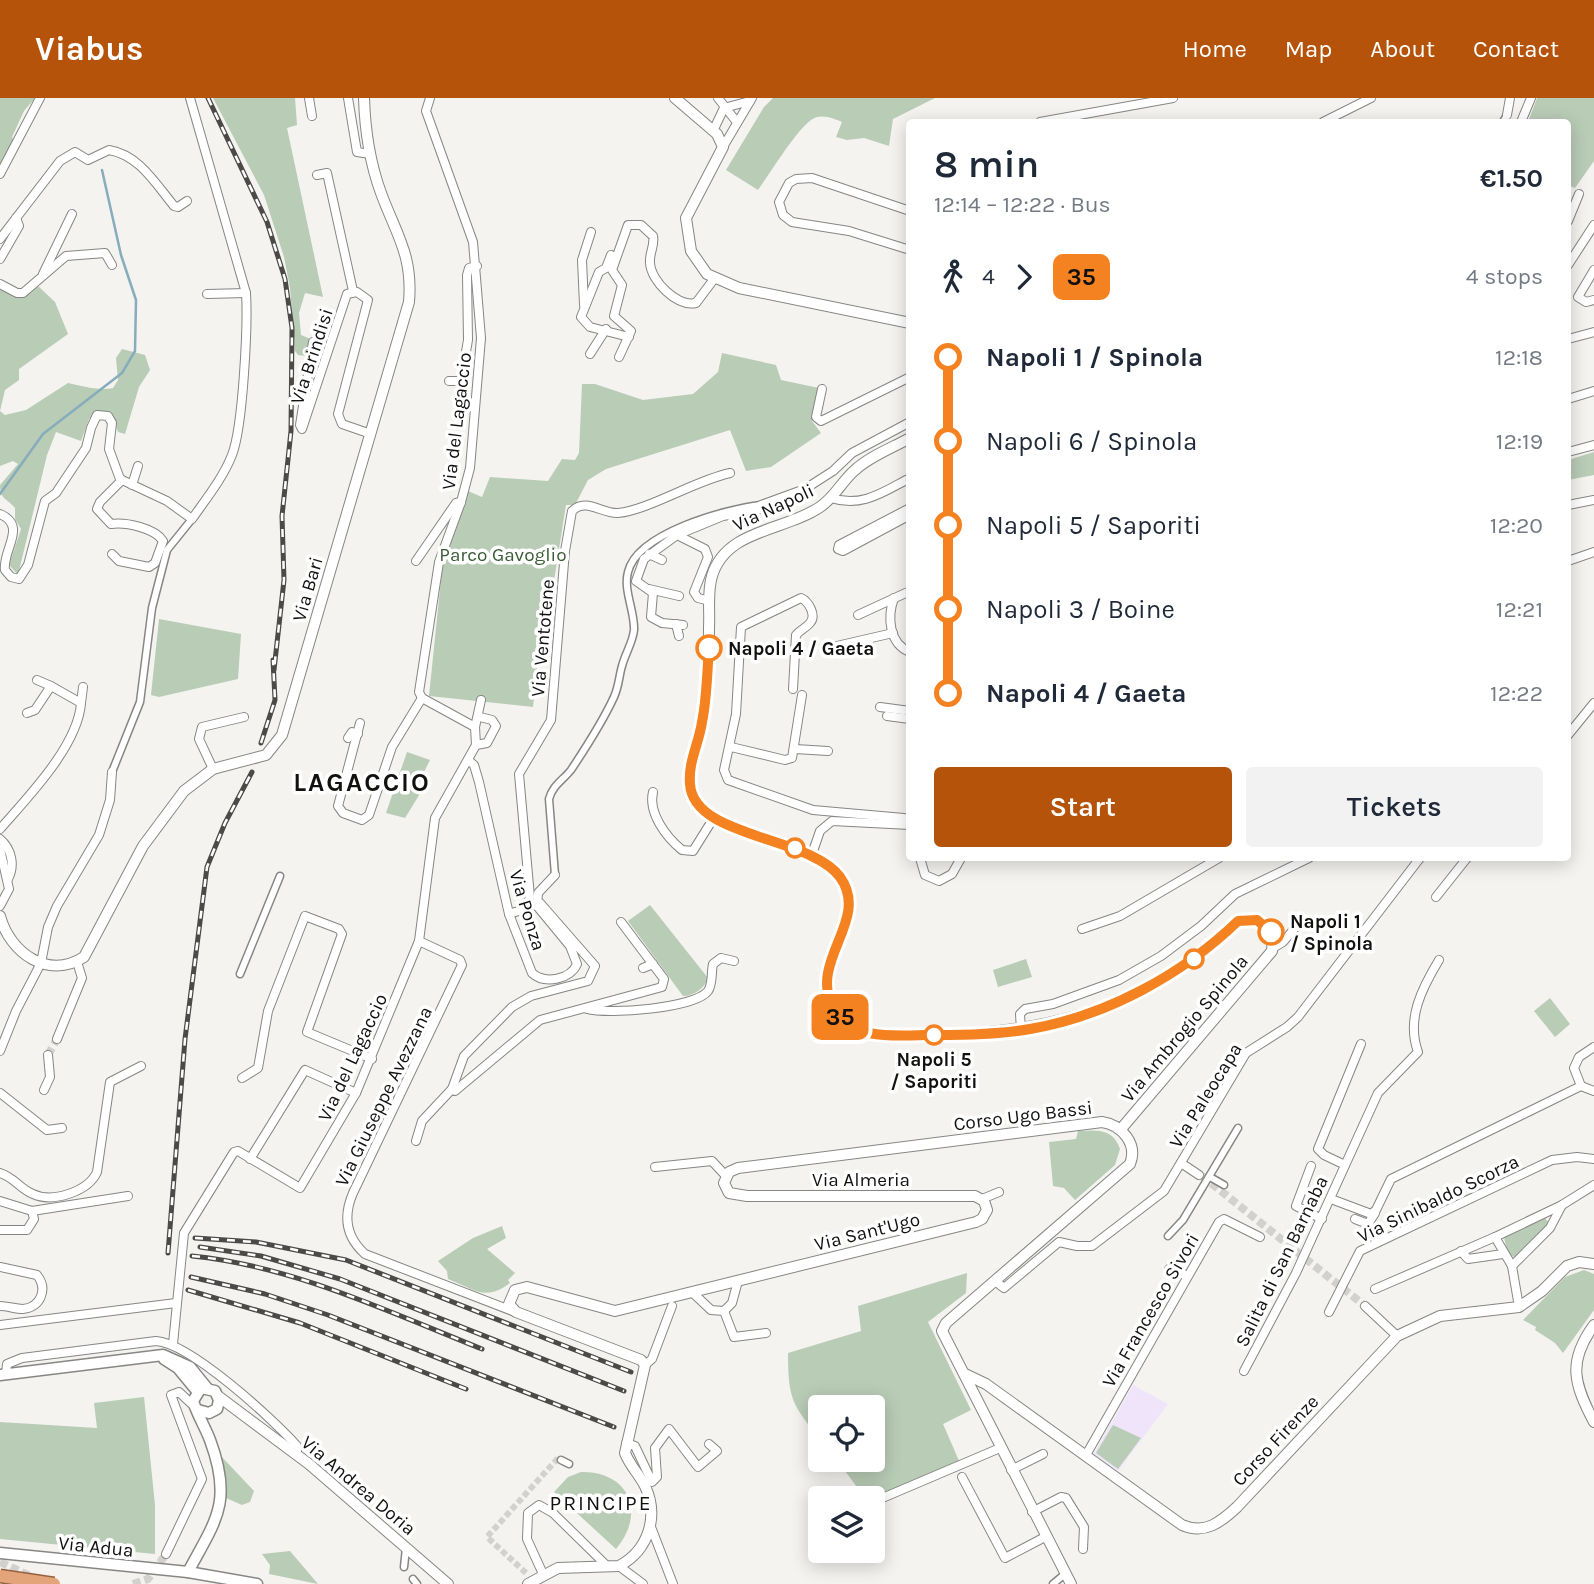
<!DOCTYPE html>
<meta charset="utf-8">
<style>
:root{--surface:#fff;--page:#f2f2f3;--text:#1f2937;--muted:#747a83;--accent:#b45309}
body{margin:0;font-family:Karla,sans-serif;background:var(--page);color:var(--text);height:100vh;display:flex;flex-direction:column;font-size:26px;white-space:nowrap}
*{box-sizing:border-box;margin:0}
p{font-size:23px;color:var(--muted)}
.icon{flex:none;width:38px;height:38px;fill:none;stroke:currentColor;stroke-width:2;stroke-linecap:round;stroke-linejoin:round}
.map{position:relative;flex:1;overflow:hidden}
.details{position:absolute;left:906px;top:21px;width:665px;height:742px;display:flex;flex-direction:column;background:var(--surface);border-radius:7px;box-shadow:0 4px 18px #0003}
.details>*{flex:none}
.badge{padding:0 14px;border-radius:10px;font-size:24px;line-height:46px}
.buttons{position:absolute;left:808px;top:1297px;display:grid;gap:14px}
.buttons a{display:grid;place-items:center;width:77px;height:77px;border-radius:7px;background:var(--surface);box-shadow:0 4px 18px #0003;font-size:35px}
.map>.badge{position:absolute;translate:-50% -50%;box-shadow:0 0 0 4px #fff}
.legs{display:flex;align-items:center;gap:10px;height:77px;padding:0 28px;font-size:23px}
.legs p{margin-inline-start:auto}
.headline{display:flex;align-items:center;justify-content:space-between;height:119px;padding:0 28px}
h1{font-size:38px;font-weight:600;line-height:52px}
.button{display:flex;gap:14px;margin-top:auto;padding:14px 28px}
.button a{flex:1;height:80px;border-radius:7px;background:var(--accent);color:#fff;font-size:28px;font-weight:600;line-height:80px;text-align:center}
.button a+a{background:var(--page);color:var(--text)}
ul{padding:0 28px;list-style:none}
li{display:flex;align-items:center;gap:24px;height:84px;font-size:26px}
li i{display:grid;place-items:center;width:10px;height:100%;margin:0 9px;background:currentColor}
li i::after{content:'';width:18px;height:18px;margin:-9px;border:5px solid;border-radius:50%;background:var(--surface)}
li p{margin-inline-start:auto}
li:first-child i{background:linear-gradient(#0000 50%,currentColor 0)}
li:last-child i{background:linear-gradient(currentColor 50%,#0000 0)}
header{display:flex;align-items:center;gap:42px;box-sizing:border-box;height:98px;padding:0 35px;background:var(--accent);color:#fff}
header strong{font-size:33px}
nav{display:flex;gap:38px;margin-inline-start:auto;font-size:24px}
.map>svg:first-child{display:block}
</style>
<header>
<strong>Viabus</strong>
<nav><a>Home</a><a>Map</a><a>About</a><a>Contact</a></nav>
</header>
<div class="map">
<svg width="1594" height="1486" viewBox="0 0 1594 1486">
<rect width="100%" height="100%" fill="#f4f3f0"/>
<polygon fill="#efe4f9" points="1133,1287 1168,1306 1118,1373 1094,1356"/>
<g fill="#b9ccb6">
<polygon points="0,0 35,0 24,13 12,39 14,44 0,69"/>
<polygon points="213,0 295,0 297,27 287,30 323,199 305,195 299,215 301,237 311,241 306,258 298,257 295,253 290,190 284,159 264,97"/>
<path d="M773 0H935L893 21 889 48 864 40 847 42 836 39 842 24C833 20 820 15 811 22 795 34 771 74 758 92L726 72 764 9Z"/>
<polygon points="1537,0 1594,0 1594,63 1575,90 1568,87 1568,24 1528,24"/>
<path d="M38 188 55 204 68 236 19 271V282L5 292 0 313 5 317 26 312 68 285C83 288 98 293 113 290L118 282 116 260 122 251 145 257 150 272 139 289 125 336 118 334 113 319 100 314 89 321 81 343 56 334 47 357 18 477 9 467 21 431 15 421V410C7 400 0 402 0 387L18 366 13 363 0 368V190L18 199Z"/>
<polygon points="722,255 776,267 781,282 819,290 812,323 821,335 771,369 746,373 730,332 606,371 588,382 575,407 566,407 553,489 546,488 533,609 429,598 443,462 468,393 482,399 490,379 548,383 562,361 575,362 579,355 582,286 595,286 643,302 693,296 718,274"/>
<polygon points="1594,354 1594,377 1568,382 1568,362"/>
<polygon points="159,521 241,536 238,581 159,599 151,597"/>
<polygon points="407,654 430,662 416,690 421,694 405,720 386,715"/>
<path d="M650 807 708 880C705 890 694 898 683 898L628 823Z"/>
<polygon points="1026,861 1032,879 998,889 993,872"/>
<polygon points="1550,900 1570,926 1555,939 1534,913"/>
<path d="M1078 1033C1097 1032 1113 1030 1120 1051L1115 1067 1075 1102 1064 1090 1053 1088 1049 1044 1076 1041Z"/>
<polygon points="1545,1120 1549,1125 1516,1159 1508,1158 1504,1139"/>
<path d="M502 1128 506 1140 487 1151 515 1175 508 1182 510 1185C485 1204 474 1191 448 1181L447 1173 438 1163 473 1140Z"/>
<polygon points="1584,1172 1594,1176 1594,1212 1563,1255 1555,1245 1535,1232 1536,1229 1523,1222 1565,1179"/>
<path d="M967 1175 966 1195 928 1224 971 1312 943 1326 960 1365C939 1373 880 1400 865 1400L837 1362H873V1309H821V1342C792 1307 788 1301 788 1255L861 1233 858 1208Z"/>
<polygon points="144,1299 155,1407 155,1456 0,1441 0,1324 97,1330 94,1305"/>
<polygon points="1113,1327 1141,1340 1118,1371 1096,1355"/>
<polygon points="221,1358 254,1393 250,1404 242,1407 226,1400"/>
<path d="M581 1374C630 1373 646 1416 616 1451L554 1394 568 1379Z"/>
<polygon points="290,1453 318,1486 269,1476 270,1467 262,1456"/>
</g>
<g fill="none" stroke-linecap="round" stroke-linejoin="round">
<polyline stroke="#87acbb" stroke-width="2.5" points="0,396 43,336 122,275 135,253 136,202 121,157 102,72"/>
<polyline stroke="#d2d1ce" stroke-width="6" stroke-dasharray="6 3" stroke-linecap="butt" points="526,1475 487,1439 559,1359 561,1362"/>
<g stroke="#d2d1ce" stroke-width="8" stroke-dasharray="8 4" stroke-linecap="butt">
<polyline points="48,957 57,941"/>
<polyline points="1202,1078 1365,1208"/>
<polyline points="0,1464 32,1479"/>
<polyline points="133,1486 148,1481 166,1456"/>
</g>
<defs>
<g id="pedestrian">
<polyline points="1503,24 1507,17"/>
<polyline points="112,674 140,604 152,510 167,452 192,421"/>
<path d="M555 777 549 701C552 688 563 682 571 672 587 648 602 625 614 599 619 588 619 578 622 568 625 556 633 544 634 532 635 514 623 492 628 474 637 435 726 411 761 407"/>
<polyline points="240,876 280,778"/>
<polyline points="1210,1079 1224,1087"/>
<polyline points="1168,1138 1183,1122 1238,1030"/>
<polyline points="561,1362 569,1366"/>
<polyline points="404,1469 406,1450"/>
<polyline points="413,1481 417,1486"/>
<polyline points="1053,1486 1065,1476"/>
</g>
<g id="minor">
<polyline points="309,0 312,18"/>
<polyline points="348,0 357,54 370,56"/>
<polyline points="430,0 426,13 473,144 481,240 470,370 461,404 439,464 419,594 422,600 475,629"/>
<polyline points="718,0 736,23"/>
<polyline points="1507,17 1510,0"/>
<polyline points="1040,24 1173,0"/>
<polyline points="1323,24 1371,0"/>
<polyline points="1521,24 1531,0"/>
<polyline points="713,33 724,10 750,3"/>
<polyline points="723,49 752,0"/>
<polyline points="0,76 40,0"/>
<polyline points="317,77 327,75 353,193"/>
<polyline points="910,113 812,80 796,81 789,85 779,104 783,117 792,124 849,133 910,152"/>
<polyline points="1568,123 1579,96"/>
<path d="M0 141 60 63 75 54 88 62 109 52C139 57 155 85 174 108L178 109 187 103"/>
<polyline points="611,157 606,170 599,174 581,219 590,229 629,239"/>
<polyline points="0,161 19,128 16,120"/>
<polyline points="1568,167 1594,127"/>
<polyline points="1594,172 1578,199 1586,204 1594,202"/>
<polyline points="43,176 72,116"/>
<polyline points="0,186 17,195 23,195 66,158 105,155 112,167"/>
<polyline points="207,196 246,195"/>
<polyline points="584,207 582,162 591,134"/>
<polyline points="1568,241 1594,234"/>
<polyline points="313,244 300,327 302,331 347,196 357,194 368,202 338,316 342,326 371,336"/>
<polyline points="590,256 606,231"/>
<path d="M619 259 631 233 614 218 622 187 612 172 628 127H641L653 138C655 148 649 155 650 165 651 183 677 209 696 205L714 181"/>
<polyline points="449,283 461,283 468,242 467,177 469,170 477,168"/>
<polyline points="822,291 816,319 821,323 910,279"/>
<polyline points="1568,301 1594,293"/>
<polyline points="1568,354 1594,347"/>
<polyline points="132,387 138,368"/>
<path d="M831 400C862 410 883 394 910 380"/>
<polyline points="761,407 805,391 833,373 852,355 910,324"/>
<polyline points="1568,407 1594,402"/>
<polyline points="910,410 839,447 838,451 843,453 910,417"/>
<path d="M0 416C28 428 2 452 5 472L11 479 19 481 28 467 45 403 56 395 86 350 91 330 97 317 108 318 112 325 109 351 120 381 167 403 192 421C206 401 223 380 232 357 243 329 248 227 246 195L190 0"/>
<polyline points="677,437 723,418 761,411"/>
<path d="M112 456 119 463 149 469 155 465 163 443C155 430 126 424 111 426L97 411 100 404 122 382"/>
<polyline points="649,456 662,462"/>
<polyline points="416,463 456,405 461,404"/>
<polyline points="1568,463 1594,454"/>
<polyline points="649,491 679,498"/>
<path d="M894 500C887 519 889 546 910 554"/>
<polyline points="858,517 910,493"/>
<polyline points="676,526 679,538"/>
<polyline points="683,527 662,525 651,519 653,495 636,483 644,461 677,437 705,451 708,459 694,494 698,500 710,503"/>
<polyline points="828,550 893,535"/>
<polyline points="37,582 51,588"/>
<path d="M793 591 796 537C800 532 806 530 810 525 817 517 808 503 801 500L741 529 736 616 724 672 728 682 813 712 904 720 908 727"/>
<polyline points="81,605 83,589"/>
<polyline points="880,609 910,613"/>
<polyline points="887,618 910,621"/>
<polyline points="360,625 338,708 343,715 362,722 369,717 392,649 422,600"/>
<polyline points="1568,637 1594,605"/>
<polyline points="348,640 352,634 358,636"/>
<polyline points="476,647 487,645 496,628 492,622 480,619"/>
<polyline points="731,649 785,662 792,660 802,597"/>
<polyline points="795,651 828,653"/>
<polyline points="213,671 199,641 202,629 244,619"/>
<path d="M653 694C648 715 666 739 682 752L693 753 713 721"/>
<path d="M0 731C27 700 78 648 81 605L51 588 35 612 27 615"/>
<path d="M0 741C12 751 15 768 8 781"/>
<polyline points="0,751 9,791 0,808"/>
<polyline points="812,756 820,733 832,723 910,727"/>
<polyline points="920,760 925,777 939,783 952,776 961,760"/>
<polyline points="1436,799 1467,760"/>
<polyline points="537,808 538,795 555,777"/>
<path d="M509 816 525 811 530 799 519 676 551 622 565 453 572 413C586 399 602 416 618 415 649 412 696 382 730 375"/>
<polyline points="1082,831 1120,818 1219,760"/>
<path d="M419 843 460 862 462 867 353 1095C343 1118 346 1139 365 1156L515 1214"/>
<polyline points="1273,850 1283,844 1301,823"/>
<polyline points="643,870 653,866"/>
<path d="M587 911C609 917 695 910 708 893 713 886 711 874 713 866L721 860 734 863"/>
<polyline points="1021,932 1020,916 1025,911 1053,906 1119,882 1161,858 1201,828 1235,796 1309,760"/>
<polyline points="57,941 82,880 77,864"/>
<polyline points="1594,949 1579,959 1574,970 1581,988 1594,993"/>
<polyline points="0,953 16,913 41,865 48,829 57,808 99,737 110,702 112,674"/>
<polyline points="242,980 258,970 268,913 305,818 339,831 342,836 307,934 372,961"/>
<polyline points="452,991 455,993 540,922 662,889 664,881 621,824"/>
<polyline points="44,992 50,979 48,957"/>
<polyline points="0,995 47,1032 62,1030"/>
<path d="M416 1043 422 1023 452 991 464 958 512 909 531 898 588 883 595 868 540 805 537 808 570 848 577 866C571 881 545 887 532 875L509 816 479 684 474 667 468 662"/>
<polyline points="250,1061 305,972 356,995"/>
<polyline points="1181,1065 1199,1077"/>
<polyline points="1345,1067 1324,1057 1318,1051 1361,946"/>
<polyline points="1311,1068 1296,1108 1322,1121"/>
<polyline points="655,1069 712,1063 726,1078"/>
<path d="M0 1075C14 1079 20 1091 33 1096 52 1105 88 1094 97 1074L110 984 141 968"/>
<polyline points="982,1101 999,1094"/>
<polyline points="1331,1101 1371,1116 1376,1112 1391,1081 1581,988"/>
<polyline points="0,1103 32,1113 128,1098"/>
<polyline points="1355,1121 1368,1126 1375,1115"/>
<polyline points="0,1132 27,1132 34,1121 32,1113"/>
<polyline points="1461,1153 1468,1161 1503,1156"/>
<polyline points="1512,1168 1550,1130 1562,1107 1594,1087"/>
<path d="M0 1169 37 1177C48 1191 41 1209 23 1211 15 1211 8 1208 0 1208"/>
<polyline points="1169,1171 1178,1170 1186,1179"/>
<polyline points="995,1183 1004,1190 1059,1144 1077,1148 1092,1148 1164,1093 1246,955 1287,929 1298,919 1420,760"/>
<polyline points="1375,1191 1495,1139"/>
<polyline points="693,1195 711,1212 724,1213 732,1205 738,1183"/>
<polyline points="1365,1208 1397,1238"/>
<polyline points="1519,1209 1512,1168 1495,1139 1562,1107"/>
<polyline points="724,1213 734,1239 766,1235"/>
<polyline points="1329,1214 1360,1153 1552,1062 1577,1059 1594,1061"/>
<polyline points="0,1227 176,1205"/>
<polyline points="173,1246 184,1135 234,1054 238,1053 300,1090 356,995 419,843 435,720 476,647 475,629 481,602"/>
<polyline points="645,1267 652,1261 672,1208"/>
<path d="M1244 1273 1296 1175 1378 995 1418 954C1406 921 1422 890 1439 862"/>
<path d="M6 1276 7 1266 22 1260 156 1243C190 1245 273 1321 297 1348V1357"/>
<polyline points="626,1345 635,1348 652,1384 657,1379 655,1350 669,1331 698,1369 717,1353 709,1346"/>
<polyline points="1086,1357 1219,1124 1224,1121 1260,1139"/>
<polyline points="1011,1372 1043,1356"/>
<polyline points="962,1379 1005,1460 1045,1439"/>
<polyline points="873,1404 1000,1350"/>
<polyline points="1032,1414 1061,1399 1066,1400 1084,1429 1083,1451"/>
<polyline points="651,1429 673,1486"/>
<polyline points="166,1456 202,1381 171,1297 179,1294 195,1309"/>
<polyline points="619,1468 643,1486"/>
<polyline points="543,1476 527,1441 528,1415 539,1407 553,1415 605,1466"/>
</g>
<g id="tertiary">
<polyline points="675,0 717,36 723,49 686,120 691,153 707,176 739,190 910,225"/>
<path d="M910 340C892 350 870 358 855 372 842 383 835 399 820 409 785 433 726 431 712 478 707 494 710 513 709 529 709 560 708 594 702 624 697 652 678 683 700 709 736 749 813 735 844 785 870 827 789 888 849 925 874 941 900 938 929 937 1010 936 1083 925 1156 885 1172 876 1189 865 1204 854 1215 845 1229 825 1243 822 1257 818 1267 827 1273 838L1272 853 1121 1031"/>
<path d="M0 818C10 855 48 882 84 859L143 748 184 693 213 671 266 657 282 637 409 204C413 157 396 136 381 95 370 65 365 32 364 0"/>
<path d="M1594 1227C1567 1264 1574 1286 1594 1324"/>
<path d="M965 1276 986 1286 1182 1427C1205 1437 1221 1424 1237 1409L1397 1238 1440 1218 1519 1209 1542 1193 1567 1168 1579 1164 1594 1166"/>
<polyline points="218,1298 309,1366 448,1486"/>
<path d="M528 1486 558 1470 619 1468C649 1452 659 1418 645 1388 639 1376 630 1368 625 1355L645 1267 641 1262 516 1214 509 1206 515 1192 527 1189 615 1213 976 1124 982 1121 987 1112 984 1103 975 1098H747L729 1095 724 1085 729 1074 738 1070 1102 1024C1122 1027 1138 1046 1130 1066L961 1212 946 1225 942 1233 1071 1486"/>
</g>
<g id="secondary">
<polyline points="164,1261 178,1270 197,1293"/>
<polyline points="0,1277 163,1257 190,1269 207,1290"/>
<polyline points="0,1455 188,1474 257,1486"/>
<path d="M188 1474C216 1422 233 1404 210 1342 205 1329 197 1316 193 1303L201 1290 215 1293 219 1302 217 1311 209 1315 198 1312"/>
</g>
</defs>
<use href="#pedestrian" stroke="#878684" stroke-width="9"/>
<use href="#minor" stroke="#878684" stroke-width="10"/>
<use href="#tertiary" stroke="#878684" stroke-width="12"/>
<use href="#secondary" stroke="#878684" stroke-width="13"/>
<use href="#pedestrian" stroke="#fff" stroke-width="6"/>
<use href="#minor" stroke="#fff" stroke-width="8"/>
<use href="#tertiary" stroke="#fff" stroke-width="10"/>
<use href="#secondary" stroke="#fff" stroke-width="10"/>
<defs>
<g id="rail">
<polyline points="208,0 267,124 285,181 292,230 291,333 282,418 284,482 274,572"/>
<polyline points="261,645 275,602 273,562"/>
<polyline points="195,1140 256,1144 346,1162 631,1274"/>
<polyline points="200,1149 261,1158 340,1181 624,1293"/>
<polyline points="168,1155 185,941 207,769 225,725 252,674"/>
<path d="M192 1158C293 1168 389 1214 482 1251"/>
<polyline points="191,1179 265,1196 328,1217 614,1329"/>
<polyline points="188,1192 300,1225 466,1291"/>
</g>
</defs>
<use href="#rail" stroke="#4b4a48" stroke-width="5"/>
<use href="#rail" stroke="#fff" stroke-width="2.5" stroke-dasharray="8" stroke-linecap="butt"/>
<defs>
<polyline id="trunk-bridge" points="0,1478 54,1486"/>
</defs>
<use href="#trunk-bridge" stroke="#94623e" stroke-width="15" stroke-linecap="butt"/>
<use href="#trunk-bridge" stroke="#e2a478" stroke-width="12"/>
</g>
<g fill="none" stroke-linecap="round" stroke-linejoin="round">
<defs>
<path id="line-1" d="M709 550C707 575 707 600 702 624 699 645 688 664 690 686 693 740 810 738 840 779 871 822 808 862 833 910 850 942 894 938 925 937 959 937 996 937 1030 931 1107 918 1183 876 1238 823L1257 822 1271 834"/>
</defs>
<use href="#line-1" stroke="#fff" stroke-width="16"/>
<use href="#line-1" stroke="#f58220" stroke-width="10"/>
</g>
<g fill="#fff" stroke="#f58220" stroke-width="3.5">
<circle cx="709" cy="550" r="12"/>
<circle cx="795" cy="750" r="9"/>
<circle cx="1271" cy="834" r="12"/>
<circle cx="1194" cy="861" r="9"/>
<circle cx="934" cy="937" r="9"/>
</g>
<g text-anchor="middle" stroke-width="7" stroke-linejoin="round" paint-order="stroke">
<g font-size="19" fill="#121110" stroke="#fff">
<text transform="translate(311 258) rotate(-72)" y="7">Via Brindisi</text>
<text transform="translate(456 323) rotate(-83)" y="7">Via del Lagaccio</text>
<text transform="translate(773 409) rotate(-25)" y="7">Via Napoli</text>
<text transform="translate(307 491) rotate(-74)" y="7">Via Bari</text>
<text transform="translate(542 540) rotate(-85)" y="7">Via Ventotene</text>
<text transform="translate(528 812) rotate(73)" y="7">Via Ponza</text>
<text transform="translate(1184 930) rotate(-50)" y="7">Via Ambrogio Spinola</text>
<text transform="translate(352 959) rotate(-65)" y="7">Via del Lagaccio</text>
<text transform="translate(1205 997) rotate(-58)" y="7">Via Paleocapa</text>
<text transform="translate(383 998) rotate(-64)" y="7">Via Giuseppe Avezzana</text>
<text transform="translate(1023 1017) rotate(-7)" y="7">Corso Ugo Bassi</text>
<text x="861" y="1088">Via Almeria</text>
<text transform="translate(1438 1100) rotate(-26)" y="7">Via Sinibaldo Scorza</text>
<text transform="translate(867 1133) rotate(-14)" y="7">Via Sant'Ugo</text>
<text transform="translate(1281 1163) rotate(-64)" y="7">Salita di San Barnaba</text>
<text transform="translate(1150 1212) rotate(-60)" y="7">Via Francesco Sivori</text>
<text transform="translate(1275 1342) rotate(-47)" y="7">Corso Firenze</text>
<text transform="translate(359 1387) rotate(40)" y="7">Via Andrea Doria</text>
<text transform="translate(96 1448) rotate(6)" y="7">Via Adua</text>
</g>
<g font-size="19" fill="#395c34" stroke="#fff">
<text x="503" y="463">Parco Gavoglio</text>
</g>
<g font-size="19" font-weight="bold" fill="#121110" stroke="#fff" text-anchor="start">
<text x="728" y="557">Napoli 4 / Gaeta</text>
<text x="1290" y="830">Napoli 1<tspan x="1290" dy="22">/ Spinola</tspan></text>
<text x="934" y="968" text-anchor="middle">Napoli 5<tspan x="934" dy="22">/ Saporiti</tspan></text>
</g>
<g font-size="21" letter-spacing="2" fill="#121110" stroke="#fff">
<text x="601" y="1412">PRINCIPE</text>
</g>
<g font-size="26" font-weight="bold" letter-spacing="2" fill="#121110" stroke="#fff">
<text x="362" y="693">LAGACCIO</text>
</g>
</g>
</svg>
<div class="buttons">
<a><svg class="icon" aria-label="locate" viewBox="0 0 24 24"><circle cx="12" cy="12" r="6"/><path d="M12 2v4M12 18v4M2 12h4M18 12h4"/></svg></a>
<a><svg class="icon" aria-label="layers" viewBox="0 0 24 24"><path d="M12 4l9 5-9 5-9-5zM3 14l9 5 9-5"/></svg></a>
</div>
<b class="badge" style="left:840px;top:919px;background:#f58220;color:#111">35</b>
<section class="details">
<div class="headline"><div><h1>8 min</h1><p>12:14 – 12:22 · Bus</p></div><b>€1.50</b></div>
<div class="legs"><svg class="icon" aria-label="walk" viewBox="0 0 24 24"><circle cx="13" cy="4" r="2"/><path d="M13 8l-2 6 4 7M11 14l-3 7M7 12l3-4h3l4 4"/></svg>4<svg class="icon" aria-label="forward" viewBox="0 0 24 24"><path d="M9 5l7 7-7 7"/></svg><b class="badge" style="background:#f58220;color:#111">35</b><p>4 stops</p></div>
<ul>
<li><i style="color:#f58220"></i><b>Napoli 1 / Spinola</b><p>12:18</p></li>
<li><i style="color:#f58220"></i><span>Napoli 6 / Spinola</span><p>12:19</p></li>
<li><i style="color:#f58220"></i><span>Napoli 5 / Saporiti</span><p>12:20</p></li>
<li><i style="color:#f58220"></i><span>Napoli 3 / Boine</span><p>12:21</p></li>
<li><i style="color:#f58220"></i><b>Napoli 4 / Gaeta</b><p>12:22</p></li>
</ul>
<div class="button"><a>Start</a><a>Tickets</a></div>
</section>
</div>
